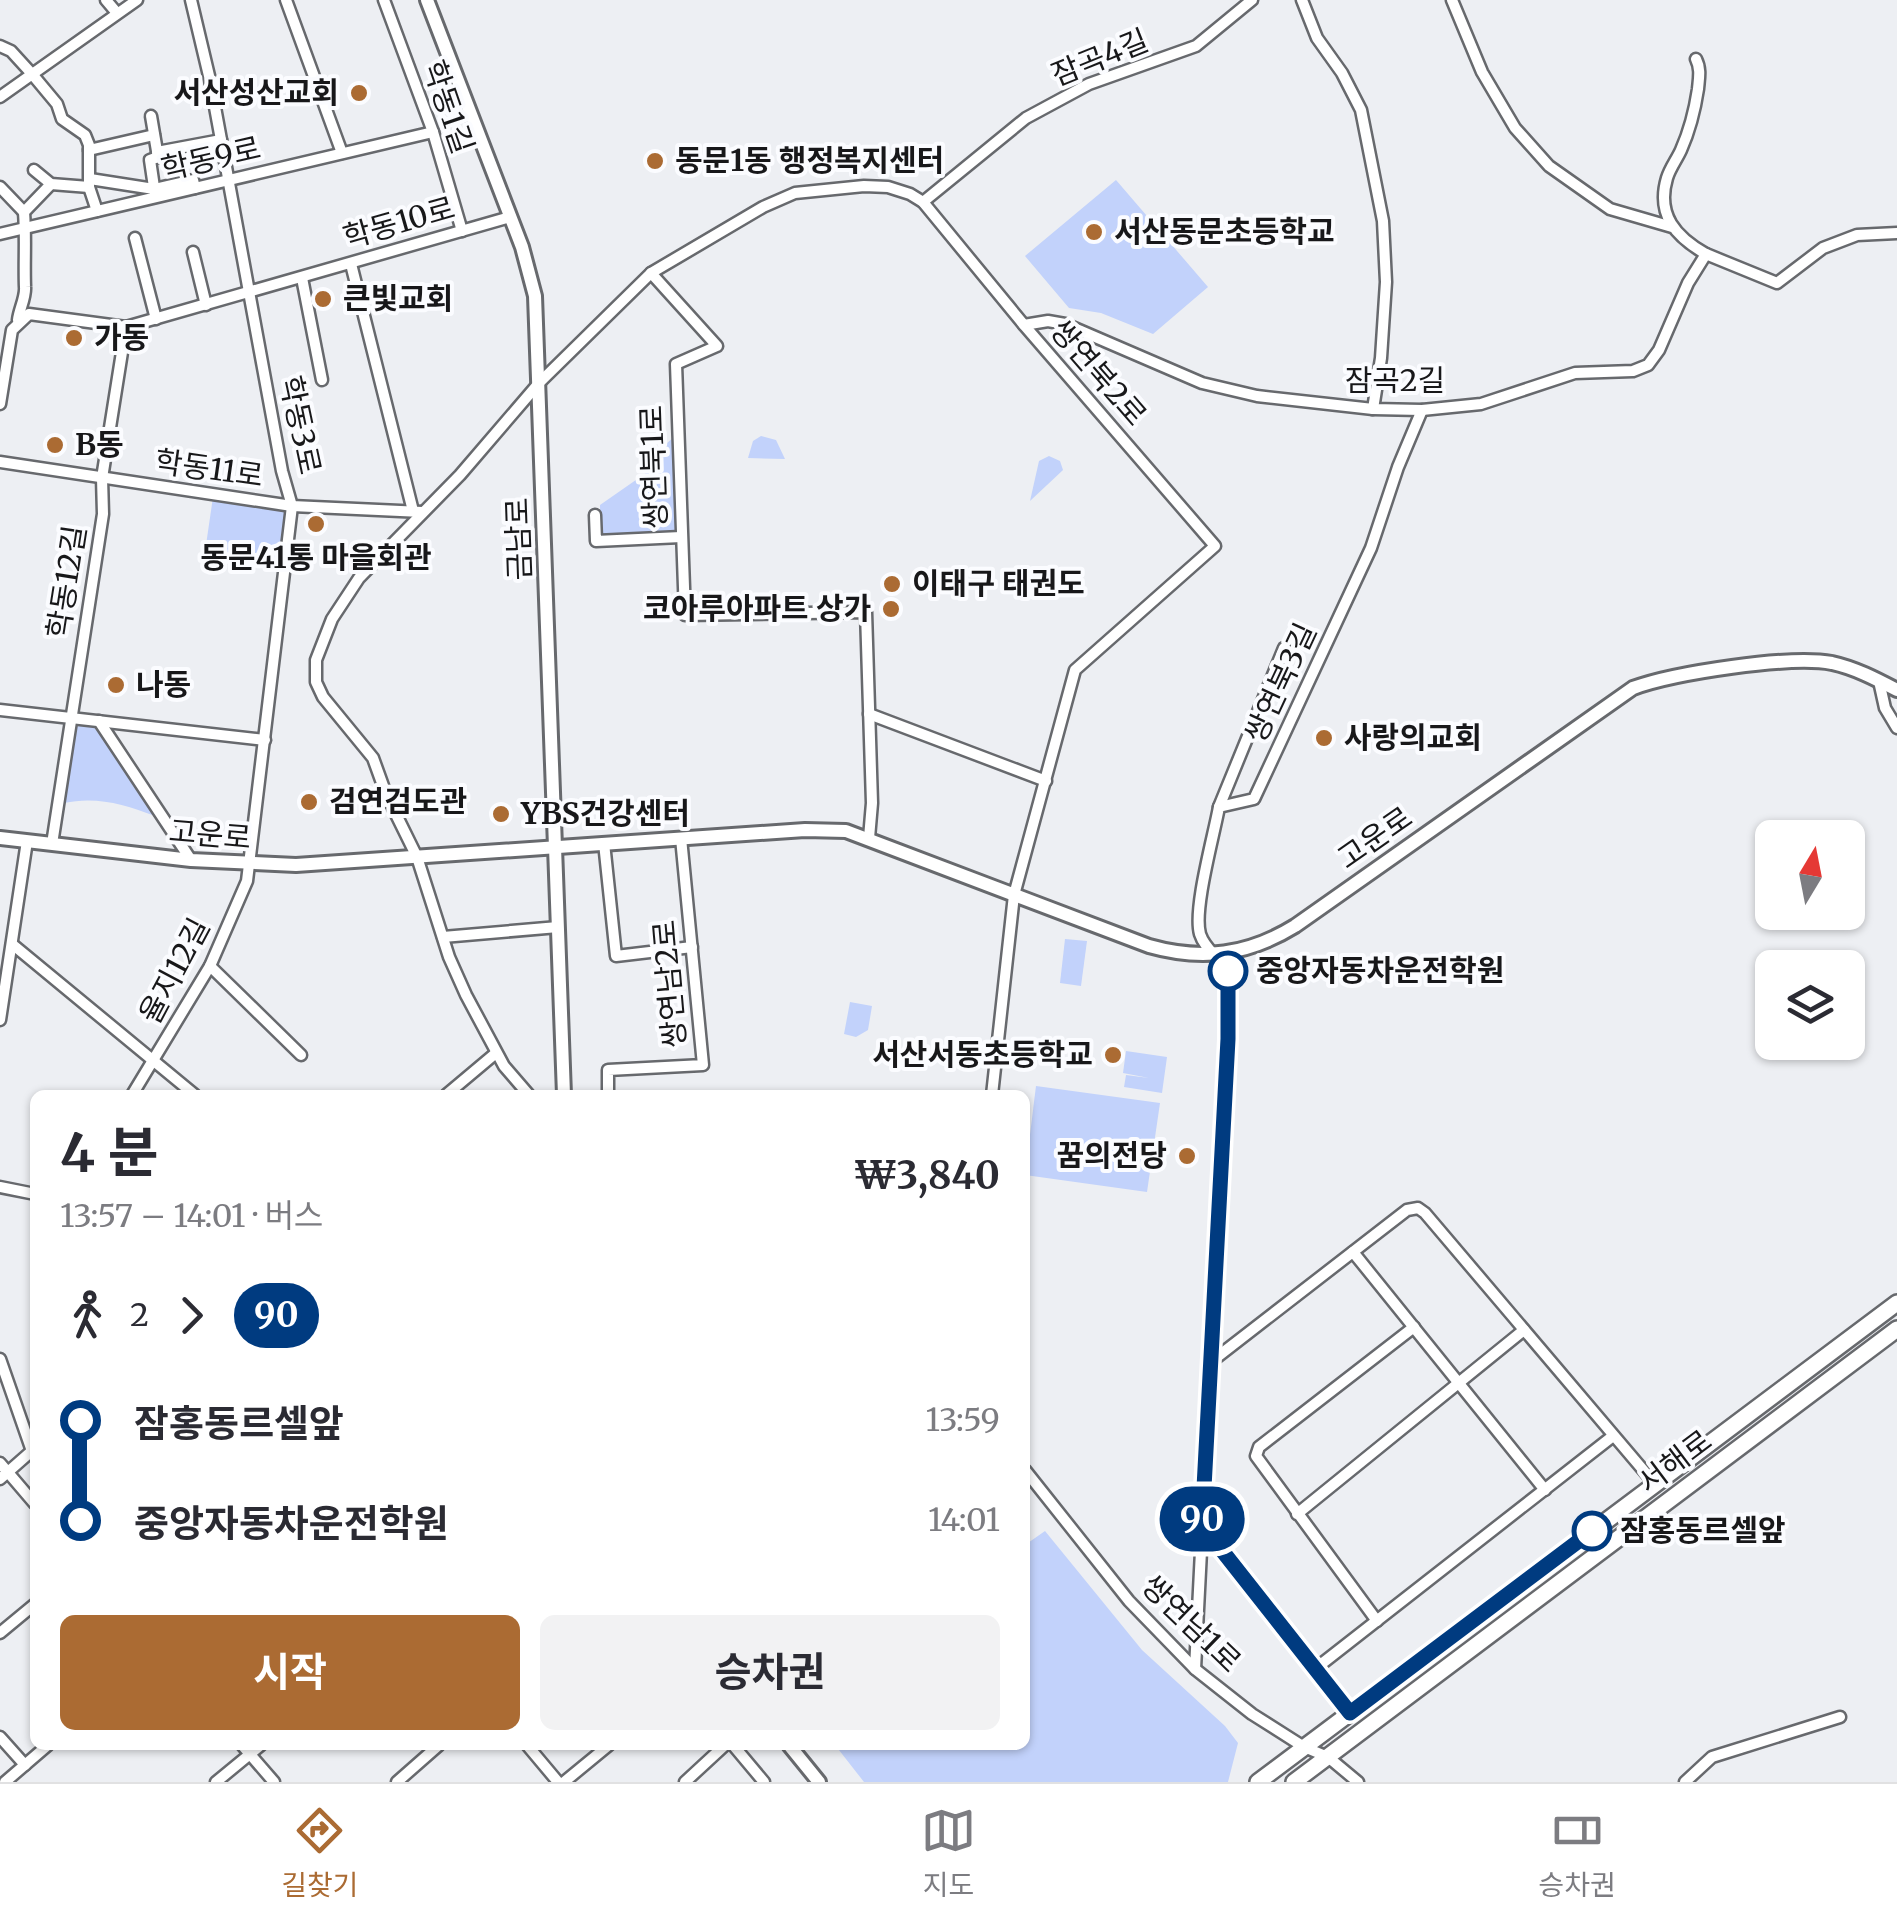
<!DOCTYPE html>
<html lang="ko">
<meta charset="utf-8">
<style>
:root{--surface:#fff;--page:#f2f2f3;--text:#2b2b33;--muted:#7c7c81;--line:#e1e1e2;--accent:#ab6b33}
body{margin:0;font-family:Merriweather,"Noto Sans KR",serif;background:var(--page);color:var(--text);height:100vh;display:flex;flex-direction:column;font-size:38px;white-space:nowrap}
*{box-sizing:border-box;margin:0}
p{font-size:32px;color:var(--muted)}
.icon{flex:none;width:55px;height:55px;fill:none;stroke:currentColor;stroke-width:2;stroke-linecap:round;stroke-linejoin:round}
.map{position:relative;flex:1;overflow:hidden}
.panel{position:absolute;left:30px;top:1090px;width:1000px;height:660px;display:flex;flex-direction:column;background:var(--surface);border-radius:15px;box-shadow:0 2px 8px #0004}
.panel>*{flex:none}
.badge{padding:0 20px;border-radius:32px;font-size:35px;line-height:65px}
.needle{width:65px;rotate:10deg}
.controls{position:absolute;left:1755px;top:820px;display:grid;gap:20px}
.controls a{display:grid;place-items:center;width:110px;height:110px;border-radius:15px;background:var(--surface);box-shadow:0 2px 8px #0004;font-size:50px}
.map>.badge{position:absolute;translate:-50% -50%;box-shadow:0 0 0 5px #fff}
.legs{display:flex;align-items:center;gap:15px;height:110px;padding:0 30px;font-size:32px}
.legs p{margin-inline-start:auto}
.headline{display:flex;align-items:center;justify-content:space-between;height:170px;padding:0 30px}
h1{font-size:55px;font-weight:700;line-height:75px}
.primary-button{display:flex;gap:20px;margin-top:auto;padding:20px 30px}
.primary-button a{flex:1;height:115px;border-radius:15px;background:var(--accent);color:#fff;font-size:40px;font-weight:700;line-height:115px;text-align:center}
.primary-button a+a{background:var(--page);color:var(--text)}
ul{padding:0 30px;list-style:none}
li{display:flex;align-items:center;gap:35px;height:100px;font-size:38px}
li i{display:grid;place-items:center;width:15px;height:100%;margin:0 12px;background:currentColor}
li i::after{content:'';width:25px;height:25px;margin:-12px;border:8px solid;border-radius:50%;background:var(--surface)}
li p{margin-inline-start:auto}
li:first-child i{background:linear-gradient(#0000 50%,currentColor 0)}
li:last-child i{background:linear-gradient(currentColor 50%,#0000 0)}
.tab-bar{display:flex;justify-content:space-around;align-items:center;height:140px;border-top:2px solid var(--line);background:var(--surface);font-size:28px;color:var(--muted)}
.tab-bar a{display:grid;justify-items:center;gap:5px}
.tab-bar .active{color:var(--accent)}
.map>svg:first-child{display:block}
</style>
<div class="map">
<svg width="1897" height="1782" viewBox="0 0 1897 1782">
<rect width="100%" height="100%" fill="#edeff3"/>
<g fill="#c2d2fb">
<polygon points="1116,180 1208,287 1153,334 1101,313 1069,308 1025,256"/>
<polygon points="761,436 776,440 785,459 748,458 753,441"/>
<polygon points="674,437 677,528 671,534 606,536 600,530 600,505 656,466 651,457"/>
<polygon points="1049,456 1060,461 1063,470 1030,501 1039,461"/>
<polygon points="213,497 289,508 281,564 212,554 206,545"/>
<path d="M85 724 95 726 155 816C125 804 95 796 64 803L76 727Z"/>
<polygon points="1065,939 1087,941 1081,986 1060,983"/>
<polygon points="850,1002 872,1006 868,1030 856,1037 844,1034"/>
<polygon points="1126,1051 1167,1057 1162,1093 1124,1087 1126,1075 1149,1078 1123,1073"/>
<polygon points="1036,1086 1160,1103 1147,1192 1025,1175"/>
<polygon points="1045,1531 1142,1650 1225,1726 1238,1743 1228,1782 864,1782 835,1745 1025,1745 1025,1545"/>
</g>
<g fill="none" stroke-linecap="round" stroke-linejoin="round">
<defs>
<g id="minor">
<polyline points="106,0 117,13"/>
<polyline points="286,0 342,153"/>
<polyline points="384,0 433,132 462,231"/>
<polyline points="1302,0 1317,38 1342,73 1361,110 1383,221 1386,282 1381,358 1373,409"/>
<polyline points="1452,0 1482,72 1515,128 1549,166 1610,209 1672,227"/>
<polyline points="0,46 11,51 32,74 57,104 62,119 85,135 89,145 89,187 97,211"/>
<path d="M1696 59C1701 69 1699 78 1698 89 1695 109 1689 132 1681 150 1677 159 1670 168 1667 178 1656 215 1676 237 1706 254"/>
<polyline points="0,97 137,0"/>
<polyline points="151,116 158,157 150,160 155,194"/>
<polyline points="89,150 154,135"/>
<polyline points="157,152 221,140"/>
<polyline points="34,170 51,184 89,187"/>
<polyline points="90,179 154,189 193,180 195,188"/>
<polyline points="0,187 24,212"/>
<polyline points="923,202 1026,118 1089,84 1196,46 1252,0"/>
<polyline points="0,234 433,132"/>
<polyline points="135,238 156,319"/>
<polyline points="193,252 206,305"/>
<polyline points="351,264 413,511"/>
<polyline points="651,273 717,346 676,364 685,615 866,612 872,803 869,838"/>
<polyline points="302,278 322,380"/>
<path d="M18 320C19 310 26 297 25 287 24 263 26 238 24 212L51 184"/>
<polyline points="1024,325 1048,321 1065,324 1202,383 1257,396 1373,409 1422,410 1481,404 1575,373 1633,371 1648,365 1659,350 1688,283 1706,254 1777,283 1823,248 1857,235 1897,233"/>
<polyline points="0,404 12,330 29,314 126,327 510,217"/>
<polyline points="0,462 292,506 422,512"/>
<polyline points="595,515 596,541 681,537"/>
<polyline points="1879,681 1885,708 1897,728"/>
<polyline points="0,710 265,740"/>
<polyline points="869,714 1046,781"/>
<polyline points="99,721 191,860"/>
<polyline points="1219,807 1284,648"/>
<polyline points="604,843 616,956 692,947"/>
<polyline points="52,844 103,514 102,478 126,327"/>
<polyline points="443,937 558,927"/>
<polyline points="12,944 195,1095"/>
<polyline points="210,966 301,1055"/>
<polyline points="0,1020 27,841"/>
<polyline points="132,1095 210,966 247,881 292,506 282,471 210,80 191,0"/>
<polyline points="446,1095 496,1053"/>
<polyline points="529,1095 504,1066 466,995 449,957 417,857 386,794 373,758 323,697 316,682 316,660 332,619 359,578 460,475 539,383 651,273 763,207 795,193 864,186 888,187 910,194 923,202 1024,325 1215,546 1075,670 1014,895 992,1095"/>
<polyline points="608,1095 608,1070 703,1065 681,838"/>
<polyline points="0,1187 35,1194"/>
<polyline points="1353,1252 1545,1490"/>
<polyline points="0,1359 32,1451"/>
<polyline points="1212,1361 1407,1210 1418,1208 1425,1213 1655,1484"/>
<polyline points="0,1463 35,1504"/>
<polyline points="1025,1470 1129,1601 1195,1669 1252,1714 1304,1747 1328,1757 1358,1782"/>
<polyline points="0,1479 34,1449"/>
<polyline points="1297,1514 1524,1330"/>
<polyline points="1202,1526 1349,1713"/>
<polyline points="1377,1621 1256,1456 1259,1447 1414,1327"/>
<polyline points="0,1633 35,1604"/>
<path d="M1195 1669 1230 980C1226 960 1206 953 1200 934 1193 909 1214 835 1219 807L1254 799 1371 548 1398 467 1422 410"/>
<polyline points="1315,1669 1613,1436"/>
<polyline points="0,1737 25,1765"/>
<polyline points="242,1745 274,1782"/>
<polyline points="527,1745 558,1782"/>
<polyline points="733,1745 764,1782"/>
<polyline points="5,1782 48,1745"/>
<polyline points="216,1782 261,1745"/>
<polyline points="397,1782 439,1745"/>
<polyline points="564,1782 609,1745"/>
<polyline points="685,1782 725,1745"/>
<polyline points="1685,1782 1712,1757 1840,1717"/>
</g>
<g id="tertiary">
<polyline points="427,0 522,247 535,296 564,1095"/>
<path d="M0 838 191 860 296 865 805 830 846 831 1149 946C1202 961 1248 955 1295 926L1633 688C1674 673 1790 655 1832 663 1855 668 1876 679 1897 690"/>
<polyline points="789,1745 819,1782"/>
</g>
<g id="secondary">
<polyline points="1258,1782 1897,1303"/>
<polyline points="1294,1782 1897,1329"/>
</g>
</defs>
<use href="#minor" stroke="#67696d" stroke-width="15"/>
<use href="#tertiary" stroke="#67696d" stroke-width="18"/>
<use href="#secondary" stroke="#67696d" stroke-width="20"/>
<use href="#minor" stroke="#fff" stroke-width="10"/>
<use href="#tertiary" stroke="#fff" stroke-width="12"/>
<use href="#secondary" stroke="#fff" stroke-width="15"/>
</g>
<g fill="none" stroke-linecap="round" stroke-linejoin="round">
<defs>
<polyline id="line-1" points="1228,971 1228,1039 1202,1525 1350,1713 1592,1531"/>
</defs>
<use href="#line-1" stroke="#fff" stroke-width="22"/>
<use href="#line-1" stroke="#003b80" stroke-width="15"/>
</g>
<g fill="#ab6b33" stroke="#fbfcff" stroke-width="4">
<circle cx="359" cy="93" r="10"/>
<circle cx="655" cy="161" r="10"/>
<circle cx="1094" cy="232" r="10"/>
<circle cx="323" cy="299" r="10"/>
<circle cx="74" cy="338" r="10"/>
<circle cx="55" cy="445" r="10"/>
<circle cx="316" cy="524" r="10"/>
<circle cx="892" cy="584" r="10"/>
<circle cx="891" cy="609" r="10"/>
<circle cx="116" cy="685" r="10"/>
<circle cx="1324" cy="738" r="10"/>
<circle cx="309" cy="802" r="10"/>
<circle cx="501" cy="814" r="10"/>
<circle cx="1113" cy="1055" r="10"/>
<circle cx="1187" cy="1156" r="10"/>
</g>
<g fill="#fff" stroke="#003b80" stroke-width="5">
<circle cx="1228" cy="971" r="18"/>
<circle cx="1592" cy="1531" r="18"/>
</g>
<g text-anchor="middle" stroke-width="8" stroke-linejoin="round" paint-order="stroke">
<g font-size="30" fill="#18181a" stroke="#fbfcff">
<text transform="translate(1100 58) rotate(-22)" y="10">잠곡4길</text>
<text transform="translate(448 107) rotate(71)" y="10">학동1길</text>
<text transform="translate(211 159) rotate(-13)" y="10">학동9로</text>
<text transform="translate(399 223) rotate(-16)" y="10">학동10로</text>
<text transform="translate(1098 373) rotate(49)" y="10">쌍연북2로</text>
<text x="1395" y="391">잠곡2길</text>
<text transform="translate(300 425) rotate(78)" y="10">학동3로</text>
<text transform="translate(654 467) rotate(-92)" y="10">쌍연북1로</text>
<text transform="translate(209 469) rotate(8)" y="10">학동11로</text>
<text transform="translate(519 539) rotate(-92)" y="10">금남로</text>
<text transform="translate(67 582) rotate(-81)" y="10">학동12길</text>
<text transform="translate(1281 683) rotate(-65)" y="10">쌍연북3길</text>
<text transform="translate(210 835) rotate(5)" y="10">고운로</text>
<text transform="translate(1375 838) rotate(-35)" y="10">고운로</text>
<text transform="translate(175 971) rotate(-62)" y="10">율지12길</text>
<text transform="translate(670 984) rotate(-95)" y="10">쌍연남2로</text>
<text transform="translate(1675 1462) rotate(-37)" y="10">서해로</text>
<text transform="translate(1191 1624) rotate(44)" y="10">쌍연남1로</text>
</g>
<g font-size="30" font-weight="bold" fill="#18181a" stroke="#fbfcff" text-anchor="start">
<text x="339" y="103" text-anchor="end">서산성산교회</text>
<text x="675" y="171">동문1동 행정복지센터</text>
<text x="1114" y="242">서산동문초등학교</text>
<text x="343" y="309">큰빛교회</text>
<text x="94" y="348">가동</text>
<text x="75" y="455">B동</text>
<text x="316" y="568" text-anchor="middle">동문41통 마을회관</text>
<text x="912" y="594">이태구 태권도</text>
<text x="871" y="619" text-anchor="end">코아루아파트 상가</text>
<text x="136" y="695">나동</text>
<text x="1344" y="748">사랑의교회</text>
<text x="329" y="812">검연검도관</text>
<text x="521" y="824">YBS건강센터</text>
<text x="1093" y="1065" text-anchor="end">서산서동초등학교</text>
<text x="1167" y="1166" text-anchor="end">꿈의전당</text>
</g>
<g font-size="30" font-weight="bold" fill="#18181a" stroke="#fbfcff" text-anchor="start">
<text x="1256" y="981">중앙자동차운전학원</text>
<text x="1620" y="1541">잠홍동르셀앞</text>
</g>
</g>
</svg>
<div class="controls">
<a><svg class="needle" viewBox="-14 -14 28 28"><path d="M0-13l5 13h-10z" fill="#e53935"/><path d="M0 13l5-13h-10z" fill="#7c7c81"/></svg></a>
<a><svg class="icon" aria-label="layers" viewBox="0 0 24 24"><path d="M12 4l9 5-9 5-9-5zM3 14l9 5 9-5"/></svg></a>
</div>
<b class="badge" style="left:1202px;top:1519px;background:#003b80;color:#fff">90</b>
<section class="panel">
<div class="headline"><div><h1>4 분</h1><p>13:57 – 14:01 · 버스</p></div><b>₩3,840</b></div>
<div class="legs"><svg class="icon" aria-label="walk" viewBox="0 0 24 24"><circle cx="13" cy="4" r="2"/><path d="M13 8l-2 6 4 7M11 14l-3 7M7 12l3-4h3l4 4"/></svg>2<svg class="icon" aria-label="forward" viewBox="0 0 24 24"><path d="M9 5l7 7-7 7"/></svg><b class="badge" style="background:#003b80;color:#fff">90</b></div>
<ul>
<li><i style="color:#003b80"></i><b>잠홍동르셀앞</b><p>13:59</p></li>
<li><i style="color:#003b80"></i><b>중앙자동차운전학원</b><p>14:01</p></li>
</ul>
<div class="primary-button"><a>시작</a><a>승차권</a></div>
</section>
</div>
<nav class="tab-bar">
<a class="active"><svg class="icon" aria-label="directions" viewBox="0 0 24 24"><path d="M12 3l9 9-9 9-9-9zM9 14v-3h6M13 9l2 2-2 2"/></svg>길찾기</a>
<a><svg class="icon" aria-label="map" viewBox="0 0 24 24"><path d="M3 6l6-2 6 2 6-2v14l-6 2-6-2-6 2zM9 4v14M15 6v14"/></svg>지도</a>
<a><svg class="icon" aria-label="tickets" viewBox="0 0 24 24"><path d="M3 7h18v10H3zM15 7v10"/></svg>승차권</a>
</nav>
